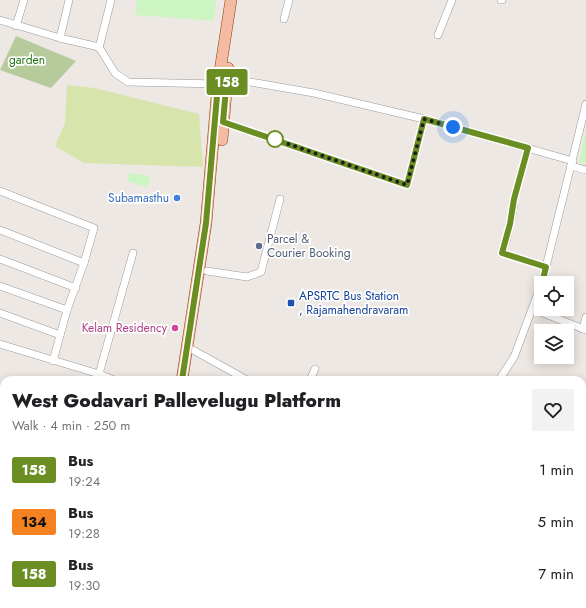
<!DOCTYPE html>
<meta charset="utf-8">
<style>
:root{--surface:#fff;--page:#f2f2f2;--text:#202124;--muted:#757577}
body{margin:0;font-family:Jost,sans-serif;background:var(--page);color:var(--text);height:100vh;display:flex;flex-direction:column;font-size:15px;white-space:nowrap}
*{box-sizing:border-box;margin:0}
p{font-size:13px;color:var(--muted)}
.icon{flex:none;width:22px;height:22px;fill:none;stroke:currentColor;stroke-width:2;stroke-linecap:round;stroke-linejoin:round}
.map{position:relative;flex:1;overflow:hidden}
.drawer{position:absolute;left:0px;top:376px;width:586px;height:232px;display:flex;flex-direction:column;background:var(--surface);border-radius:12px 12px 0 0;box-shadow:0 2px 10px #0003}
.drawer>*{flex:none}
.badge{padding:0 8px;border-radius:3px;font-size:14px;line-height:26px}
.buttons{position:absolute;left:534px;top:276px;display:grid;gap:8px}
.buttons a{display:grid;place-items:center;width:40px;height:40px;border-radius:0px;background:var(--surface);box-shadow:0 2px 10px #0003;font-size:20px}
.you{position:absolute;width:20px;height:20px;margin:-10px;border:3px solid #fff;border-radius:50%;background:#1a73e8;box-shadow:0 0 0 6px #1a73e833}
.map>.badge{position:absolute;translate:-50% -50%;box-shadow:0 0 0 2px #fff}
.round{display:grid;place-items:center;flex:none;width:42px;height:42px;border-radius:0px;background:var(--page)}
.headline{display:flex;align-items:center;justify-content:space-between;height:68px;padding:0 12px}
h1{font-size:19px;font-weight:800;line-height:30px}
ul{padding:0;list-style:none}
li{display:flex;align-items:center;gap:12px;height:52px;padding:0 12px}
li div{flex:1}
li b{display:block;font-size:15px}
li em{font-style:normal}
li .badge{min-width:44px;font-weight:700;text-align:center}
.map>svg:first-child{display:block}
</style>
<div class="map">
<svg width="586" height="608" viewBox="0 0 586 608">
<rect width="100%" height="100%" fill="#eee8e4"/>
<polygon fill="#d7e5ad" points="67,85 95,88 199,114 203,167 84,163 55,146 65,123"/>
<polygon fill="#b6ca9b" points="16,36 76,61 51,88 0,70"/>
<g fill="#cdf5c3">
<polygon points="137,0 216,0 214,21 135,15"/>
<polygon points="586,130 586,163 579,162"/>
<polygon points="129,173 151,176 148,187 128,182"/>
</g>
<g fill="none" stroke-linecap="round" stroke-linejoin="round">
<defs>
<g id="minor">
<polyline points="501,0 502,0"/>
<polyline points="284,19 289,0"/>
<polyline points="0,20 60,38 99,47 115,73 128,82 218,84 227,78 314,93 424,119 573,161"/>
<polyline points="16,26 24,0"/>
<polyline points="438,35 452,0"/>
<polyline points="60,38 69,0"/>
<polyline points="99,48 111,0"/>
<polyline points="223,122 407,185 424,119"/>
<polyline points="528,148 514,199 513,211 507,238 502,253 546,267"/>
<polyline points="571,166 586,170"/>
<polyline points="0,191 94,228 84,263 67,310 53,361"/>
<polyline points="0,230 84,263"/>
<polyline points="0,259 76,288"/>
<polyline points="207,271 247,277 261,272 280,199"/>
<polyline points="542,283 586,104"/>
<polyline points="0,286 67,310"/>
<polyline points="533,309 586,330"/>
<polyline points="0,313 60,335"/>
<polyline points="583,329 586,317"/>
<polyline points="0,344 99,374 114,380"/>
<polyline points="193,350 247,380"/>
<polyline points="99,374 133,253"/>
<polyline points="310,380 315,369"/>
<polyline points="499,380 514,357 541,285"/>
<polyline points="582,408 586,401"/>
<polyline points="582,419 586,421"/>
<polyline points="0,424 4,425"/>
<polyline points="582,478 586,480"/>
<polyline points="582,517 586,510"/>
<polyline points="582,569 586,571"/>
<polyline points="344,604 350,608"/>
<polyline points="418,604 424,608"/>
<polyline points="240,608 242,604"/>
<polyline points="362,608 364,604"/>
<polyline points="448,608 451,604"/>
</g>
<polyline id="tertiary" points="526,604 532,608"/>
<g id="primary">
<polyline points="222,140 228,68"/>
<polyline points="182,380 206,223 218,84 231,0"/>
<polyline points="128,608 131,604"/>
</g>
</defs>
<use href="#minor" stroke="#9a9a9a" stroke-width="8"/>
<use href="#tertiary" stroke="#9a9a9a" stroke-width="10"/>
<use href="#primary" stroke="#8c3f0b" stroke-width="12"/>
<use href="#minor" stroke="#fff" stroke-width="7"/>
<use href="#tertiary" stroke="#fff" stroke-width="9"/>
<use href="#primary" stroke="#f5bba2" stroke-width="11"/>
</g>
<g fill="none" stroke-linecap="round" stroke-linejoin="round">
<defs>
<polyline id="line" points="182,380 206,223 218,84 227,78 223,122 407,185 424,119 528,148 514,199 510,224 502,253 546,267 542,283"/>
</defs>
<use href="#line" stroke="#fff" stroke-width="9"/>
<use href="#line" stroke="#6b8e23" stroke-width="6"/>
<polyline stroke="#1d1d1d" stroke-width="4" stroke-dasharray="0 7.2" points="275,139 268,137 407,185 424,119 453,127"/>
</g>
<circle fill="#fff" stroke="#6b8e23" stroke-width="2" cx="275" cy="139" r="8"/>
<circle fill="#3f7fe0" stroke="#fff" stroke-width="1.5" cx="177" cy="198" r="4"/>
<circle fill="#5c6f8a" stroke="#fff" stroke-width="1.5" cx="259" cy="246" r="4"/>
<rect fill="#1a4fb4" stroke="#fff" stroke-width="1.5" x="287" y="299" width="8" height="8" rx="2"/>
<circle fill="#d1479c" stroke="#fff" stroke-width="1.5" cx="175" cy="328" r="4"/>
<g text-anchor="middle" stroke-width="3.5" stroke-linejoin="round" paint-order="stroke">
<g font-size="12" fill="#257313" stroke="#fff">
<text x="27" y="64">garden</text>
</g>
<g font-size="12" fill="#366cbe" stroke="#fff" text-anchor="end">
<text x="169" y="202">Subamasthu</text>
</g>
<g font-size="12" fill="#4e5e75" stroke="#fff" text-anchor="start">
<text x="267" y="243">Parcel &amp;<tspan x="267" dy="14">Courier Booking</tspan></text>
</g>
<g font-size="12" fill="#164399" stroke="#fff" text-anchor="start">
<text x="299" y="300">APSRTC Bus Station<tspan x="299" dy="14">, Rajamahendravaram</tspan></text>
</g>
<g font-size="12" fill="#b23c85" stroke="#fff" text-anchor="end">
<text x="167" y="332">Kelam Residency</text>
</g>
</g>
</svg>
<div class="buttons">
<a><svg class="icon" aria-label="locate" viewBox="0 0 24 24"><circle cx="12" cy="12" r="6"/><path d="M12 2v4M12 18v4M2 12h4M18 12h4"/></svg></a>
<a><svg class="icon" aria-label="layers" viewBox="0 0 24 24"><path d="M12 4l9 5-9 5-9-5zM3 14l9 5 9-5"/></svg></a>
</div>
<div class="you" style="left:453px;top:127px"></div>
<b class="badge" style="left:227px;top:82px;background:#6b8e23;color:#fff">158</b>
<section class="drawer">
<div class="headline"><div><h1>West Godavari Pallevelugu Platform</h1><p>Walk · 4 min · 250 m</p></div><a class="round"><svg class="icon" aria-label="heart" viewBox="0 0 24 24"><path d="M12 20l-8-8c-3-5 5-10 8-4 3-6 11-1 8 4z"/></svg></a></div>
<ul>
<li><span class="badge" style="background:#6b8e23;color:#fff">158</span><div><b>Bus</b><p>19:24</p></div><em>1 min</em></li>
<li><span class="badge" style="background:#f58220;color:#111">134</span><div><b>Bus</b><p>19:28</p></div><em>5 min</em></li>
<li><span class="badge" style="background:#6b8e23;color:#fff">158</span><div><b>Bus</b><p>19:30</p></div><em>7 min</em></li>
</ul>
</section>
</div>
